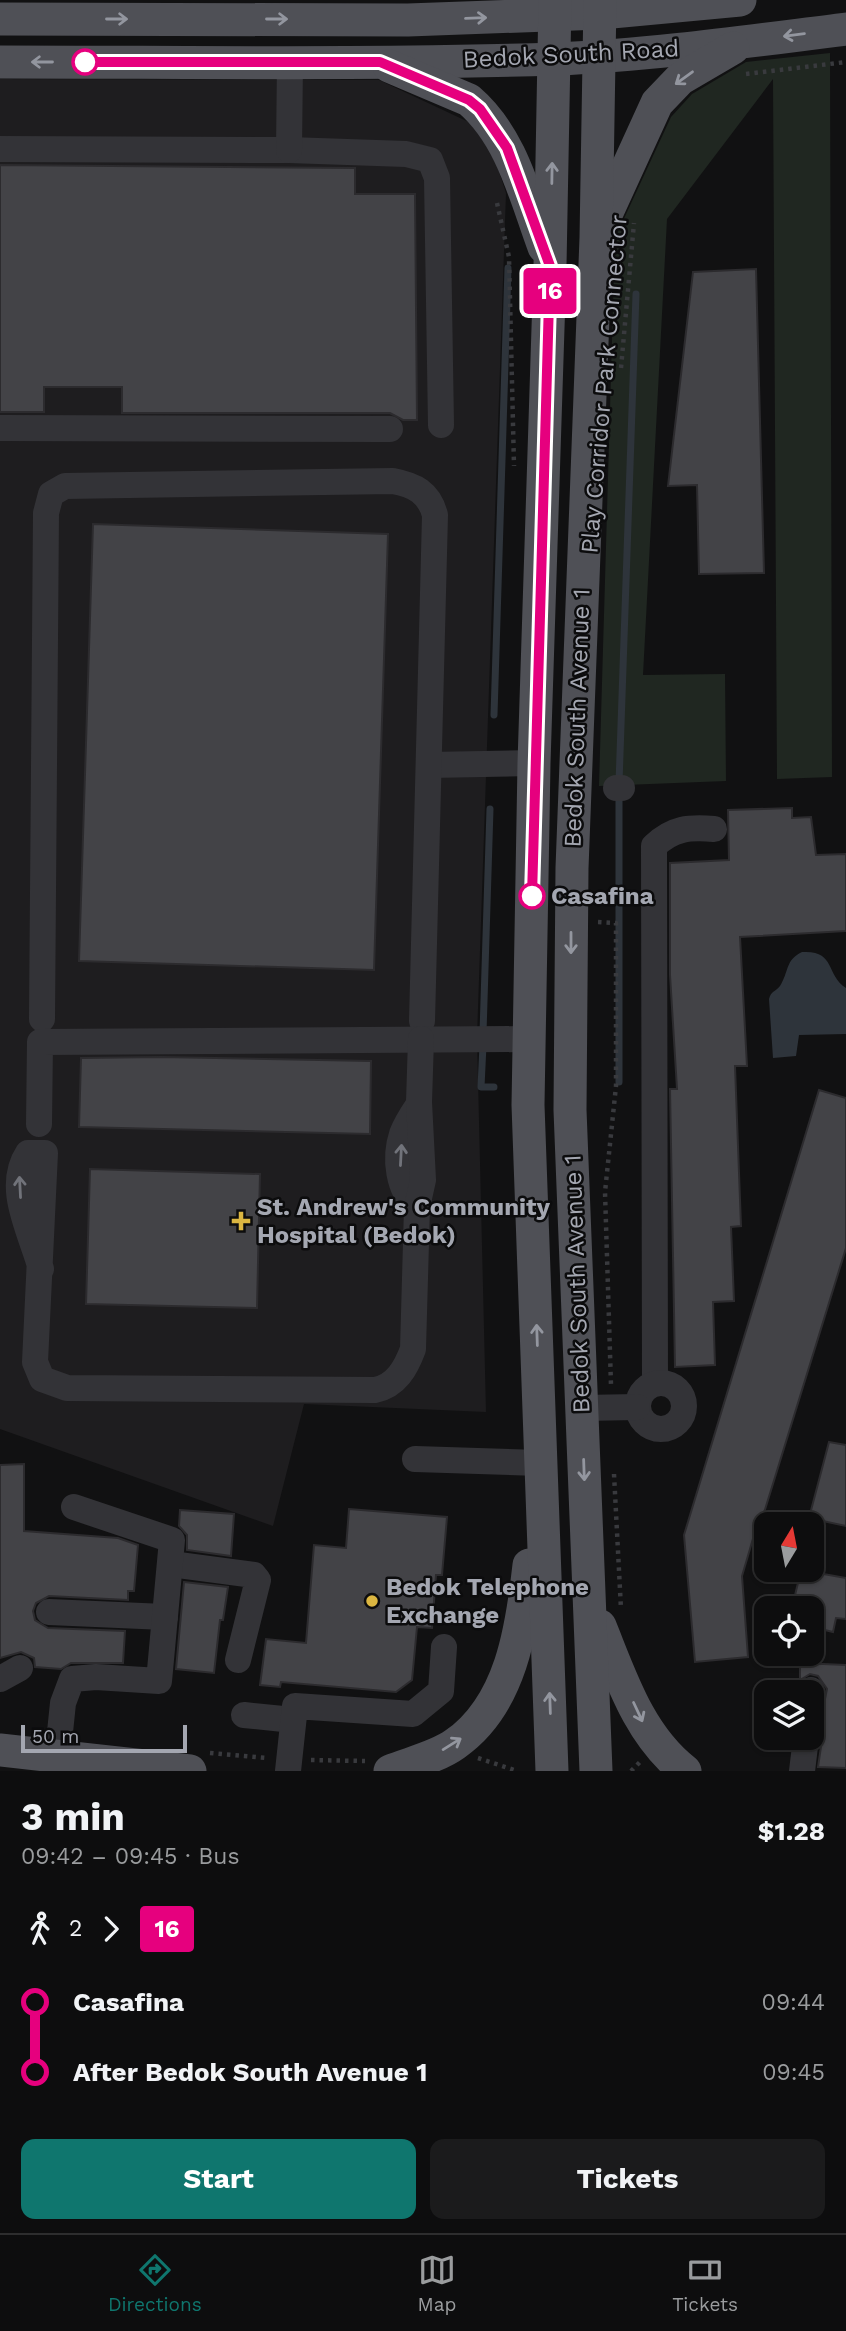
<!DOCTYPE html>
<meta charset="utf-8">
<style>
:root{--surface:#0d0d0e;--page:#1b1b1c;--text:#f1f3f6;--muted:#9a9c9e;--line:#2d2d2e;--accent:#0f766e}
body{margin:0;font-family:"Work Sans",sans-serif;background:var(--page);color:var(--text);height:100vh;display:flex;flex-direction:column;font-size:26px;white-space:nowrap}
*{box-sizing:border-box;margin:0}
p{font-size:23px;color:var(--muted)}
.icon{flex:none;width:38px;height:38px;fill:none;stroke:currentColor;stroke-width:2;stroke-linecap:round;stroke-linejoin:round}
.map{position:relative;height:1771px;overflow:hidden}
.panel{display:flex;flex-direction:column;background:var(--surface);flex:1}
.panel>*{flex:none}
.badge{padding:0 14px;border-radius:5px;font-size:24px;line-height:46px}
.needle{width:46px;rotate:10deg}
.controls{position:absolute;left:754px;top:1512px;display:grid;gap:14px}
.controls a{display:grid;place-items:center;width:70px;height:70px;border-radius:14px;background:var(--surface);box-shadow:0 2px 5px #0004,0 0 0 2px var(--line);font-size:35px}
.scale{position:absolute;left:21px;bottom:18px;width:166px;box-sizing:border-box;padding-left:7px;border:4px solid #a4a7b1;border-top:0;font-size:19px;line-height:24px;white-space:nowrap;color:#a4a7b1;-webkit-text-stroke:5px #0c0c0d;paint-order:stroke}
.map>.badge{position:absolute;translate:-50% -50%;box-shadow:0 0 0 4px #fff}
.legs{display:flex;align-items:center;gap:10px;height:77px;padding:0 21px;font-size:23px}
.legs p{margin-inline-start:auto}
.summary{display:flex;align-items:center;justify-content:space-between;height:119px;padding:0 21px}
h1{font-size:38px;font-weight:700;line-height:52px}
.primary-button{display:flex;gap:14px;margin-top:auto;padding:14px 21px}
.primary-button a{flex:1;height:80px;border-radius:14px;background:var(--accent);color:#fff;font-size:28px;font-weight:700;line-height:80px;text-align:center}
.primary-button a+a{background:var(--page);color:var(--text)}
ul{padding:0 21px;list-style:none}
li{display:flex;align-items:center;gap:24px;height:70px;font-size:26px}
li i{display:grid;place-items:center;width:10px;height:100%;margin:0 9px;background:currentColor}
li i::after{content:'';width:18px;height:18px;margin:-9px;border:5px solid;border-radius:50%;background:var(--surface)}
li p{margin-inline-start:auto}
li:first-child i{background:linear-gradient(#0000 50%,currentColor 0)}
li:last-child i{background:linear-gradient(currentColor 50%,#0000 0)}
.dock{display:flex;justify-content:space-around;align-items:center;height:98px;border-top:2px solid var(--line);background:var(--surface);font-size:19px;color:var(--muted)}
.dock a{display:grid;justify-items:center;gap:4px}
.dock .on{color:var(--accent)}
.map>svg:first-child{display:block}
</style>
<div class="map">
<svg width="846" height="1771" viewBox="0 0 846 1771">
<rect width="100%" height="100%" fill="#111112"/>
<polygon fill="#1e1d1f" points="0,79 379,80 475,125 493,153 506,193 477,1038 486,1412 304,1404 273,1526 0,1429"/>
<polygon fill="#202721" points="830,53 832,777 777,779 773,79 667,219 643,675 725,674 726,781 599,786 615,238 671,117 692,94 746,62"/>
<path fill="#2e343b" d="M802 952C836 950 825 974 846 988V1034L799 1035 796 1056 773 1058 769 999C771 991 775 992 780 986 789 972 785 960 802 952Z"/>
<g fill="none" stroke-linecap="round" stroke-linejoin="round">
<g stroke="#2e343b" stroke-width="7">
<polyline points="494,715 508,268"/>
<polyline points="619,783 636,294"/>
<polyline points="483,1033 490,809"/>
<polyline points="483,1045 481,1087 494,1087"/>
<polyline points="619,1082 619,794"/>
</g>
</g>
<g fill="#434347" stroke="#2c2b2e" stroke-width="2">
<polygon points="0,165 355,168 355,194 415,194 417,420 403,420 390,413 122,413 122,387 44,387 44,412 0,412"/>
<polygon points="756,269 764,573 699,574 697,485 668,486 693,272"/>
<polygon points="93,524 388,534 374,970 79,961"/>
<polygon points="792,808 792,818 811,817 816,855 846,854 846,931 740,937 747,1066 735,1066 741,1226 731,1227 734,1301 713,1302 715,1365 675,1367 670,1089 677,1089 670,975 670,863 729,860 728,810"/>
<polygon points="161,1057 371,1061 370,1134 79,1127 81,1058"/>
<polygon points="819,1090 846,1098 846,1248 763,1516 760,1515 742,1576 748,1657 695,1662 684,1535"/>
<polygon points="90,1169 260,1174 257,1308 86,1304"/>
<polygon points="829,1442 846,1445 846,1526 809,1518"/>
<polygon points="24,1464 24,1531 118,1538 138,1545 134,1591 128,1591 128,1600 49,1596 36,1603 33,1611 35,1620 48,1628 125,1631 123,1663 71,1663 61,1669 35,1667 34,1658 21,1652 0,1658 0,1465"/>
<polygon points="349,1509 447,1517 442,1575 436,1575 432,1628 417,1627 412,1680 396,1692 281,1682 280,1687 260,1685 266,1639 306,1643 314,1545 346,1548"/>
<polygon points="180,1510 234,1514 231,1556 187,1550 187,1535 179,1526"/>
<polygon points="801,1570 846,1578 846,1619 836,1618 833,1632 812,1627 812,1608 792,1608"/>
<polygon points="184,1582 228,1587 223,1620 220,1620 214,1673 176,1669"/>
<polygon points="800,1663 846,1665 846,1768 818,1767 822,1740 818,1729 819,1705 825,1699 827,1689 818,1676 810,1674 800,1680"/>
</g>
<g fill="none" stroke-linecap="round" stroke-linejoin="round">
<g stroke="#393a3e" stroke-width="4.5" stroke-dasharray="3.5 5" stroke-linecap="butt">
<polyline points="746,74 846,62"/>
<polyline points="497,203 509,257 514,466"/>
<polyline points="621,368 634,223"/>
<polyline points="598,922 616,923 616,1086 605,1192 611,1385"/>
<polyline points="614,1474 621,1609"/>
<polyline points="210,1753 267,1758"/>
<polyline points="478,1758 517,1771"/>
<polyline points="311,1760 365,1761"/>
<polyline points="631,1771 640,1762"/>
</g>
<g stroke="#333337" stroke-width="26">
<polyline points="0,149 289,150 406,154 430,160 437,178 441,425"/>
<polyline points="289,150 290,62"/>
<polyline points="0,428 390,429"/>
<polyline points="429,765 534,763"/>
<polyline points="616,788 622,788"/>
<path d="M42 1019 46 513 51 494 65 486 393 481C414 485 429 492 435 515L422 1021"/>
<polyline points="39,1124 40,1042 530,1039"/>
<path d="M417 1207C398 1190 394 1158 402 1134 406 1123 413 1113 419 1104"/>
<path d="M41 1269C31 1232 5 1188 28 1153H45L35 1362 42 1379 67 1388 375 1390C396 1386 406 1368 413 1349L417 1207 423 1180 419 1102 421 1039"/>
<path d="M655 1383 654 846C673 828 689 827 714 829"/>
<circle cx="661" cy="1406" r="23"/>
<polyline points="582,1408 637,1407"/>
<polyline points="415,1459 539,1463"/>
<polyline points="171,1564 254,1575 258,1580 238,1660"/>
<polyline points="49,1612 165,1617"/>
<polyline points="0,1679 20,1668"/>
<polyline points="811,1692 811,1690"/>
<polyline points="244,1715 293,1720"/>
<polyline points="56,1771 63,1703 72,1679 96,1677 159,1681 172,1540 74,1507"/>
<polyline points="288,1771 295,1706 413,1714 441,1691 444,1647"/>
<polyline points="802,1771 806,1738"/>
</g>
<g stroke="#4f5056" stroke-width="33">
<polyline points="0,19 408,20 601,13 740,0"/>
<path d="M0 62C185 62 371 65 556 59 653 55 750 41 846 29"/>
<path d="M389 66 469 100C512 137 525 196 544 247"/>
<polyline points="604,219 657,103 680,79 733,48"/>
<path d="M600 1626C621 1678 639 1735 685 1771"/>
<polyline points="0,1750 190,1771"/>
<path d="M390 1771C410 1763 437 1757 455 1744 511 1705 522 1629 529 1565"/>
<polyline points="552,1771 528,1105 534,763 550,266 555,0"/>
<polyline points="596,1771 570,1110 572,868 596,238 600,0"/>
</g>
</g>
<defs><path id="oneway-shaft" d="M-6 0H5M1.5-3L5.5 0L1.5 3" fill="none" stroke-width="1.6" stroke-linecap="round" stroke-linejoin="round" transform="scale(1.75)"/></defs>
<g stroke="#93969f">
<use href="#oneway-shaft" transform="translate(476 18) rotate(-2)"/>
<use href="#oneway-shaft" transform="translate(117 19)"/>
<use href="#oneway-shaft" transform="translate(277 19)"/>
<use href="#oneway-shaft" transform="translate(794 35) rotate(173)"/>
<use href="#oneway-shaft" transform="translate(42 62) rotate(-180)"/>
<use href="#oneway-shaft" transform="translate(684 78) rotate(144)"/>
<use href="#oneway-shaft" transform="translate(552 173) rotate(-89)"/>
<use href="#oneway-shaft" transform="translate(571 943) rotate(90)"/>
<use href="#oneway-shaft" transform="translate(537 1335) rotate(-92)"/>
<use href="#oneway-shaft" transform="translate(584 1470) rotate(88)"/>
<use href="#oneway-shaft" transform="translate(550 1703) rotate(-92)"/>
<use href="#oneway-shaft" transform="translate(638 1712) rotate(65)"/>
<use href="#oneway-shaft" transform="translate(452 1744) rotate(-32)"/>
</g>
<g stroke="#71737a">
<use href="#oneway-shaft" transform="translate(401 1155) rotate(-87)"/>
<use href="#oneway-shaft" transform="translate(20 1187) rotate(-93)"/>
</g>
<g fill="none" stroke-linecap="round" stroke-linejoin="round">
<defs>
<polyline id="line-1" points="85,62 380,62 469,100 480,109 507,148 550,266 532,896"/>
</defs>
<use href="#line-1" stroke="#fff" stroke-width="16"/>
<use href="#line-1" stroke="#e6007e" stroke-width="10"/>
</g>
<g fill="#fff" stroke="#e6007e" stroke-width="3.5">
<circle cx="85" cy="62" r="12"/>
<circle cx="532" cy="896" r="12"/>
</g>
<g fill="#dbb641" stroke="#0c0c0d" stroke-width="2.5">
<path d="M237.5 1210.5h7v7h7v7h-7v7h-7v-7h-7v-7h7z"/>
<circle cx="372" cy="1601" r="7"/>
</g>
<g text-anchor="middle" stroke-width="5" stroke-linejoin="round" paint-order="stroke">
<g font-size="24" fill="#a4a7b1" stroke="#0c0c0d">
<text transform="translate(571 54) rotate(-3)" y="8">Bedok South Road</text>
<text transform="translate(604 384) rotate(-85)" y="8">Play Corridor Park Connector</text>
<text transform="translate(577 718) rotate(-88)" y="8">Bedok South Avenue 1</text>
<text transform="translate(577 1284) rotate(-92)" y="8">Bedok South Avenue 1</text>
</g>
<g font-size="24" font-weight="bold" fill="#a4a7b1" stroke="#0c0c0d" text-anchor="start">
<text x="551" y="904">Casafina</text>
</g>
<g font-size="24" font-weight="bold" fill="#a4a7b1" stroke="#0c0c0d" text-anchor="start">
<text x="257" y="1215">St. Andrew's Community<tspan x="257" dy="28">Hospital (Bedok)</tspan></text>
<text x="386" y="1595">Bedok Telephone<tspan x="386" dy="28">Exchange</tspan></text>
</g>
</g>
</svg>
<div class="controls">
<a><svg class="needle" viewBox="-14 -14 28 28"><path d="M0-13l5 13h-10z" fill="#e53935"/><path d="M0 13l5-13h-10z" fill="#9a9c9e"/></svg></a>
<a><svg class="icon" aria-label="locate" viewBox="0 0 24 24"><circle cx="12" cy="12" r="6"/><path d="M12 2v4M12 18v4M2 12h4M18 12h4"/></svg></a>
<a><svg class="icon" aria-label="layers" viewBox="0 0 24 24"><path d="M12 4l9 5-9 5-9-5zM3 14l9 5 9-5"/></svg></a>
</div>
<div class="scale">50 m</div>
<b class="badge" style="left:550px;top:291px;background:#e6007e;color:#fff">16</b>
</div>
<section class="panel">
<div class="summary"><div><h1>3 min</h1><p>09:42 – 09:45 · Bus</p></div><b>$1.28</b></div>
<div class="legs"><svg class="icon" aria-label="walk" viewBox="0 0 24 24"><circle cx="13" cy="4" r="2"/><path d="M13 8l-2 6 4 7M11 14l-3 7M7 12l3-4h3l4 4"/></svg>2<svg class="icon" aria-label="forward" viewBox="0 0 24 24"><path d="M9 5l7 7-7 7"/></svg><b class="badge" style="background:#e6007e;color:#fff">16</b></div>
<ul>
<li><i style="color:#e6007e"></i><b>Casafina</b><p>09:44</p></li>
<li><i style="color:#e6007e"></i><b>After Bedok South Avenue 1</b><p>09:45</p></li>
</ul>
<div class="primary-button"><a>Start</a><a>Tickets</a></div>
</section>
<nav class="dock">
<a class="on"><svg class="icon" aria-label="directions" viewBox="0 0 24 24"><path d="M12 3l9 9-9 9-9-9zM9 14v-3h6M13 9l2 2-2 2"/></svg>Directions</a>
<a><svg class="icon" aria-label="map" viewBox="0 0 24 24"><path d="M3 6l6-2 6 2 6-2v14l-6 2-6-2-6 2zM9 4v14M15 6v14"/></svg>Map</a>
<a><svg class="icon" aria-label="tickets" viewBox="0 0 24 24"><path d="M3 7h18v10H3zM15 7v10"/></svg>Tickets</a>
</nav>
